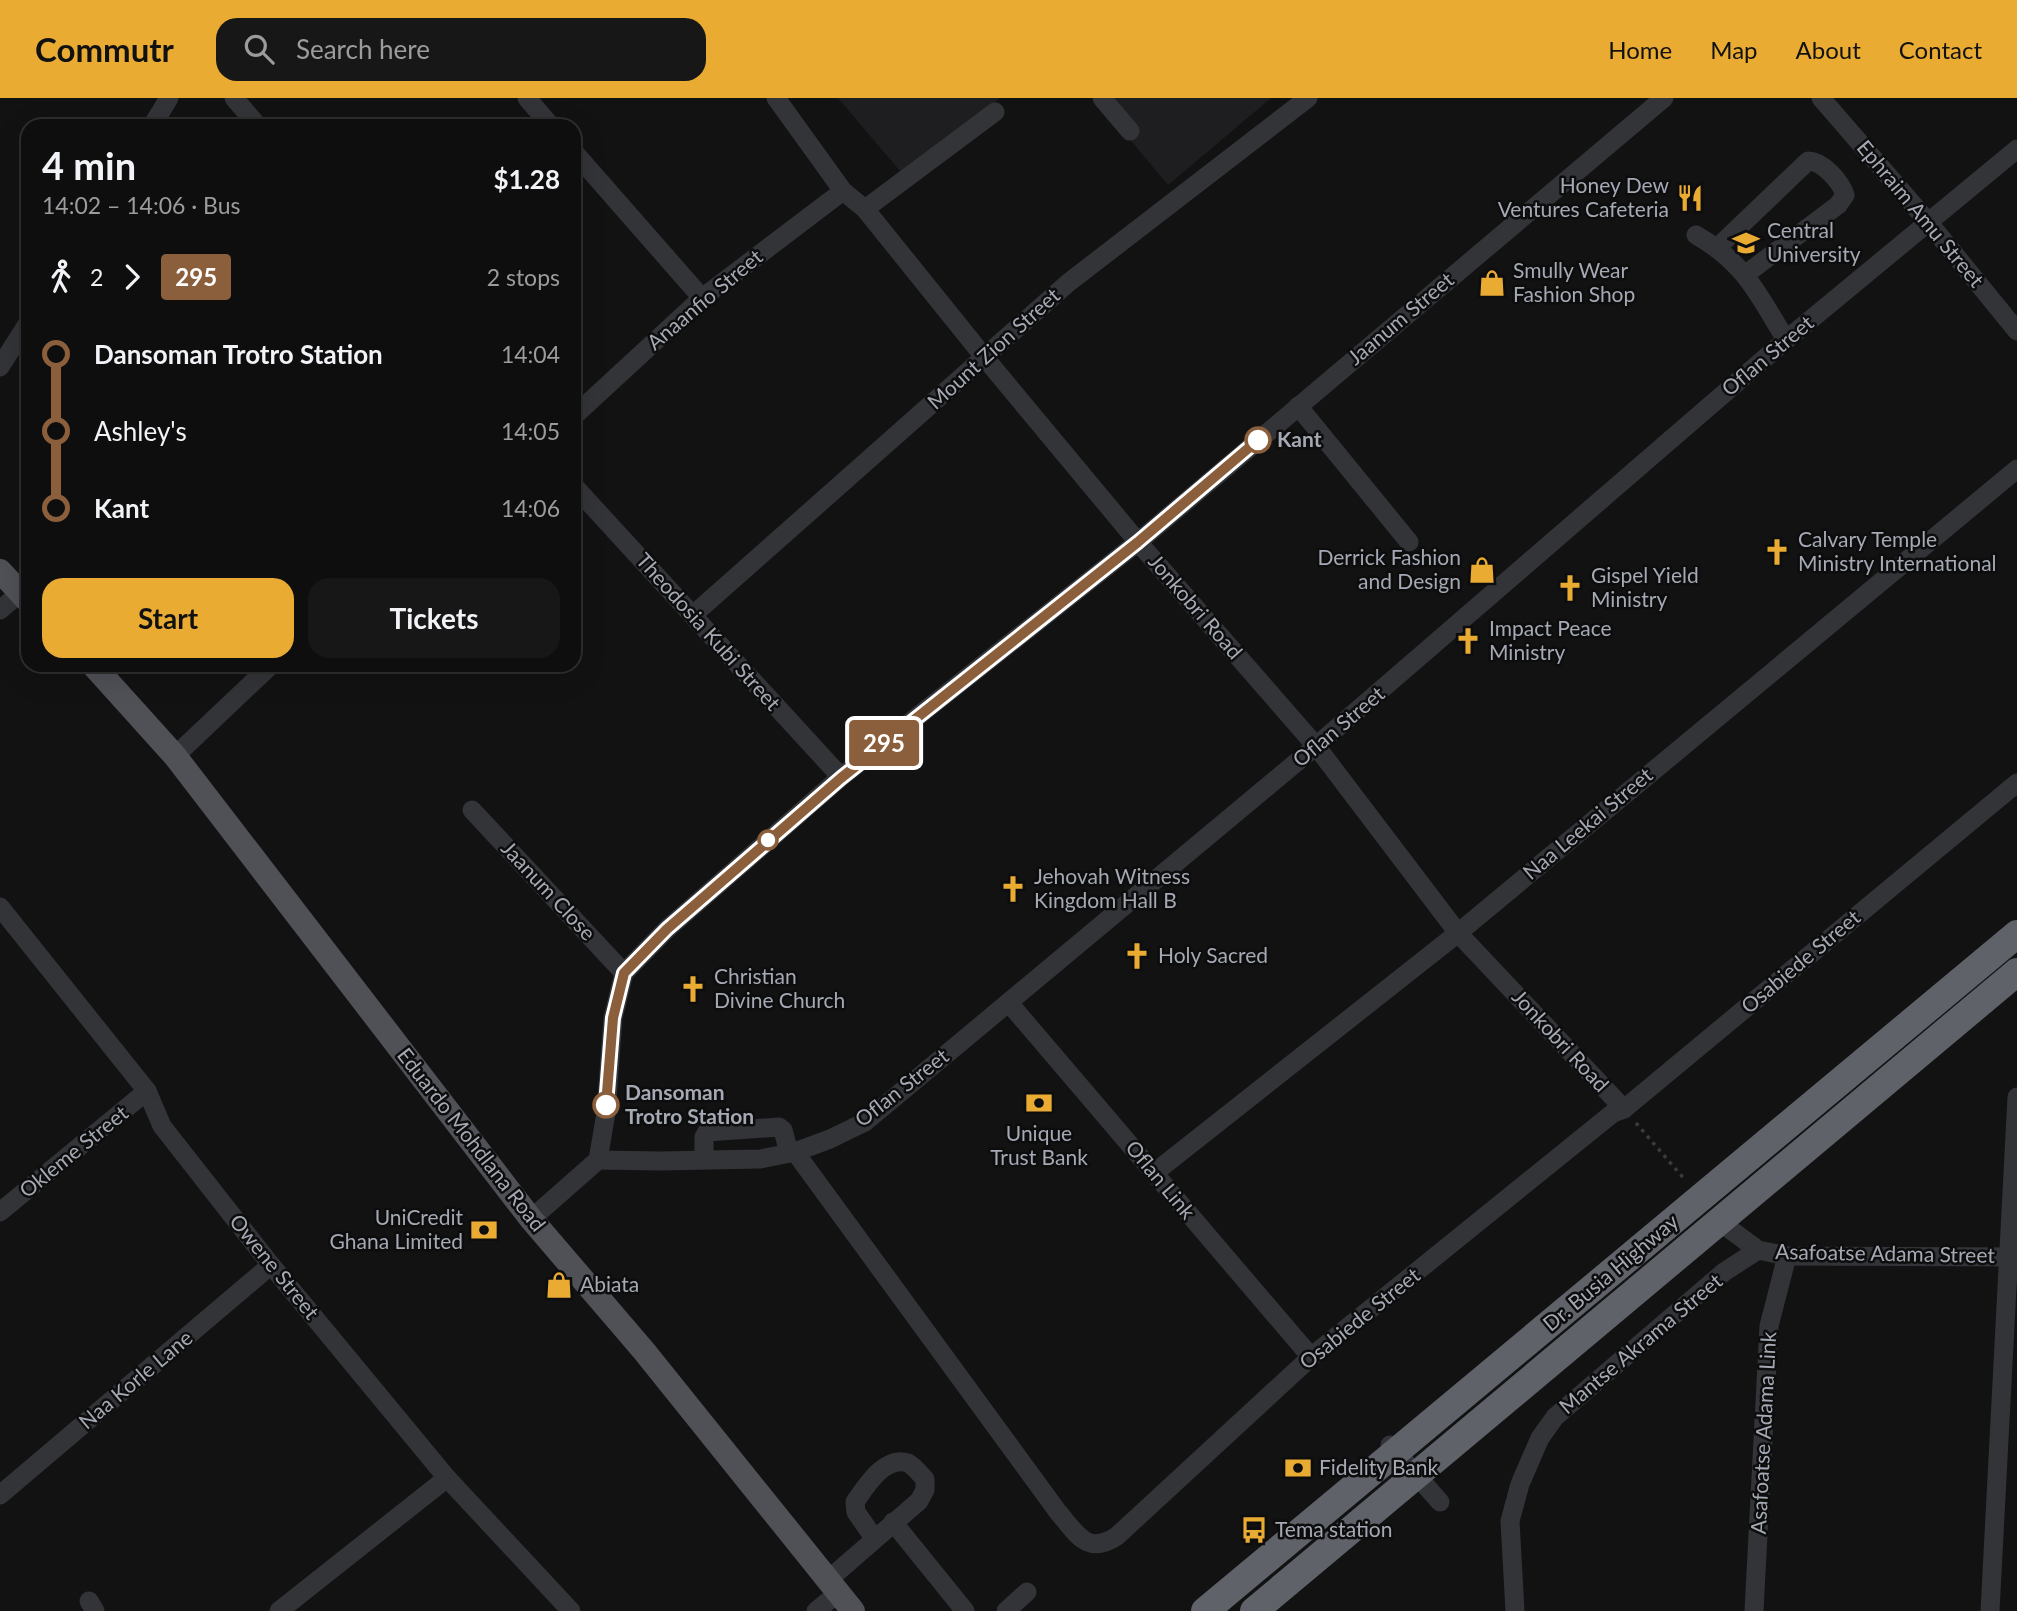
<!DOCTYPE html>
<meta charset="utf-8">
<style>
:root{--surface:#0e0e0e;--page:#171717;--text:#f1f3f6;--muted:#9b9c9e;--line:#2e2e2e;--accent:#eaab33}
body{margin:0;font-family:Lato,sans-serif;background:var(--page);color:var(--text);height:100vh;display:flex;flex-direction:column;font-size:26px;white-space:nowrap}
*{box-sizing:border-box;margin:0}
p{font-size:23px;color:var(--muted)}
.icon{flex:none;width:38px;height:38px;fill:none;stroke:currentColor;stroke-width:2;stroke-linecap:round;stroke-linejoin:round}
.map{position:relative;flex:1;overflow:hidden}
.side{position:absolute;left:21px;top:21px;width:560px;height:553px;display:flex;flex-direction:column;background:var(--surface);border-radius:21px;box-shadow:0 7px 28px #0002,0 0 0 2px var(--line)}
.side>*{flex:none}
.badge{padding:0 14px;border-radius:5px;font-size:24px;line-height:46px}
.map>.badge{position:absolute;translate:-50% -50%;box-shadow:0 0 0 4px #fff}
.legs{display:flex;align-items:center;gap:10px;height:77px;padding:0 21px;font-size:23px}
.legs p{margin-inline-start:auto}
.summary{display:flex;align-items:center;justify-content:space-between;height:119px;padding:0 21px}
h1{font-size:38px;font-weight:700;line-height:52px}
.cta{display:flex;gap:14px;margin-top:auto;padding:14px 21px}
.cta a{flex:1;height:80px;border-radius:21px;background:var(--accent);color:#111;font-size:28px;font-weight:700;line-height:80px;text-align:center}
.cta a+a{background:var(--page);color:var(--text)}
ul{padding:0 21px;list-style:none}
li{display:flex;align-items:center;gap:24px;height:77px;font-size:26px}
li i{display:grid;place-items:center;width:10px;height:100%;margin:0 9px;background:currentColor}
li i::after{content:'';width:18px;height:18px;margin:-9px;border:5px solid;border-radius:50%;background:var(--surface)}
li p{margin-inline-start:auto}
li:first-child i{background:linear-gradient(#0000 50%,currentColor 0)}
li:last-child i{background:linear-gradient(currentColor 50%,#0000 0)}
header{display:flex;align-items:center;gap:42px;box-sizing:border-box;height:98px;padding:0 35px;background:var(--accent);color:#111}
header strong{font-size:33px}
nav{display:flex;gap:38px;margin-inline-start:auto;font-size:24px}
.search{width:490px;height:63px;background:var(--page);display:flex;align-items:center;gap:18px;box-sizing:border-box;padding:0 24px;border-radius:21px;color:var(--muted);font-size:26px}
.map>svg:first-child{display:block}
</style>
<header>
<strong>Commutr</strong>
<div class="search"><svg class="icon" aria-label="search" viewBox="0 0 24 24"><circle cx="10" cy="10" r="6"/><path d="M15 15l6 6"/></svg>Search here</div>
<nav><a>Home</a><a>Map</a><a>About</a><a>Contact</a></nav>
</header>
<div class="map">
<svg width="2017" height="1513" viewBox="0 0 2017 1513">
<rect width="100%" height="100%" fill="#121213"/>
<g fill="#1e1e20">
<polygon points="838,0 1000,0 906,80"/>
<polygon points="1095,0 1271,0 1168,87"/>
</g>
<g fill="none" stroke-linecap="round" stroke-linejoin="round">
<polyline stroke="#393b3f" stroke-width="3.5" stroke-dasharray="3.5 5" stroke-linecap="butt" points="1636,1025 1686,1083"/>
<g stroke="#333438" stroke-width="19">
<polyline points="234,0 258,28"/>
<polyline points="527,0 551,28"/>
<polyline points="776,0 843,93 865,111 985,260 1138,444 1316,648 1458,835 1624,1011"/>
<polyline points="1102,0 1130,33"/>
<polyline points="1821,0 1929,125 2017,233"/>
<polyline points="152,28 169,0"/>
<polyline points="574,54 702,200"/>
<polyline points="865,111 995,14"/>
<path d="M1696 137C1745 165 1758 196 1786 242"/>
<path d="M1718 149 1808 63C1823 63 1841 84 1845 97L1838 107 1746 176"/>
<polyline points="0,269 28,225"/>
<polyline points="1298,308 1409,444"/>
<polyline points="574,318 702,200 843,93"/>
<polyline points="574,388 841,679"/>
<polyline points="0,512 20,495"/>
<polyline points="693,517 1068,185 1308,0"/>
<polyline points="175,658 271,567"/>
<polyline points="472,712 624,875"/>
<polyline points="0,809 147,993 162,1028 271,1167 447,1380 571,1513"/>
<polyline points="1009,905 1311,1259"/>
<path d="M795 1054 1058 1414C1077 1436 1087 1458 1117 1438L1311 1259 1613 1015 1624 1011 2017 685"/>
<polyline points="704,1061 704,1039 707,1034 779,1029 783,1032 789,1055"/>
<polyline points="598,1062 661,1063 760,1061 795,1054 830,1041 865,1024 1316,648 1786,242 2017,51"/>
<polyline points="1154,1075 1458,835 2017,371"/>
<polyline points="0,1114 147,993"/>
<polyline points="531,1121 598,1062 606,1015 613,920 624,875 667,831 841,679 1138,444 1664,0"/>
<polyline points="1720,1124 1758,1152 1787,1158 2017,1159"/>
<polyline points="1390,1347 1440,1404"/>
<polyline points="0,1397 271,1167"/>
<polyline points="893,1424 965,1513"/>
<path d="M828 1482 919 1403 925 1392V1381C920 1376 914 1368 908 1365 885 1357 866 1388 855 1404L856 1414 874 1440"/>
<polyline points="89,1503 95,1513"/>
<polyline points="279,1513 447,1380"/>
<polyline points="816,1513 838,1495"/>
<polyline points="1006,1513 1027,1494"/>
<polyline points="1515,1513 1510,1423 1520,1386 1540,1340 1555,1319 1724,1174 1758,1152"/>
<polyline points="1754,1513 1769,1228 1787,1158"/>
<polyline points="1990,1513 2017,999"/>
</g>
<g stroke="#4f5157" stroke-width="24">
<polyline points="0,473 28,503"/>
<polyline points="93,567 175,658 531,1121 644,1253 853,1513"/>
</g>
<g stroke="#5f6269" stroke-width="28">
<polyline points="1205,1513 2017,836"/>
<polyline points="1254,1513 2017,874"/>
</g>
</g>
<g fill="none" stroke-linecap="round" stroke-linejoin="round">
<defs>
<polyline id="line-1" points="606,1007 613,920 624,875 667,831 841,680 1138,444 1258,342"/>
</defs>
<use href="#line-1" stroke="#fff" stroke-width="16"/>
<use href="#line-1" stroke="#8b5e3c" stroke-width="10"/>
</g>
<defs>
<symbol id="restaurant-bare" viewBox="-9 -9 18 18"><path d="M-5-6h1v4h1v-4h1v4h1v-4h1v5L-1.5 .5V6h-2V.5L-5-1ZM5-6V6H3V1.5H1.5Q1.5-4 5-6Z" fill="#eaab33" stroke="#0d0d0e" stroke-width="2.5" paint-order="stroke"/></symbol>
<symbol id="university-bare" viewBox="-9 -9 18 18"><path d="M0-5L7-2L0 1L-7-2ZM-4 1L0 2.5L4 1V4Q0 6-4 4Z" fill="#eaab33" stroke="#0d0d0e" stroke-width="2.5" paint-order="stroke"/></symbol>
<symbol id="shop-bare" viewBox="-9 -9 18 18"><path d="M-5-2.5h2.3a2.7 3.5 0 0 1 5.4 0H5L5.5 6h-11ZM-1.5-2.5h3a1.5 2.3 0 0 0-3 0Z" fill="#eaab33" stroke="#0d0d0e" stroke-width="2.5" paint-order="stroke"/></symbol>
<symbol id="church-bare" viewBox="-9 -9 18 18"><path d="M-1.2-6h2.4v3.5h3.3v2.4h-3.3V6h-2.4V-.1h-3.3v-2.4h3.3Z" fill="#eaab33" stroke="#0d0d0e" stroke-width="2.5" paint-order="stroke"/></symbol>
<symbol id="bank-bare" viewBox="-9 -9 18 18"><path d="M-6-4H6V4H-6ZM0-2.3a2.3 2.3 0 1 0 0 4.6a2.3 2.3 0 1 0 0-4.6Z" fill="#eaab33" stroke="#0d0d0e" stroke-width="2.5" paint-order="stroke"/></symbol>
<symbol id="bus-bare" viewBox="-9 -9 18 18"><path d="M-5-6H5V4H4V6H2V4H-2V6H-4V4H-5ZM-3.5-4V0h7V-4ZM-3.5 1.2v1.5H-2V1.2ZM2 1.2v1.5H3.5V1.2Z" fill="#eaab33" stroke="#0d0d0e" stroke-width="2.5" paint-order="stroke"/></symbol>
</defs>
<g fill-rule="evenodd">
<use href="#restaurant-bare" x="1671" y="81" width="38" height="38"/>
<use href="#university-bare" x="1727" y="126" width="38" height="38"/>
<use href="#shop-bare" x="1473" y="166" width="38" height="38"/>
<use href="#church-bare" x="1758" y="435" width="38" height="38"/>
<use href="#shop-bare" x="1463" y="453" width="38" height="38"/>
<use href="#church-bare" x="1551" y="471" width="38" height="38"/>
<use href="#church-bare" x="1449" y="524" width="38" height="38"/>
<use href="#church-bare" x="994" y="772" width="38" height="38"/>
<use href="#church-bare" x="1118" y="839" width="38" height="38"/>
<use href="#church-bare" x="674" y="872" width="38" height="38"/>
<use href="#bank-bare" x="1020" y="986" width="38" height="38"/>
<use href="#bank-bare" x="465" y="1113" width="38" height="38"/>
<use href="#shop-bare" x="540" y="1168" width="38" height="38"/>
<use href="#bank-bare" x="1279" y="1351" width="38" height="38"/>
<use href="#bus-bare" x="1235" y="1413" width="38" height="38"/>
</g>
<g fill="#fff" stroke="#8b5e3c" stroke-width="3.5">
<circle cx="1258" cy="342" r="12"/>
<circle cx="768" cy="742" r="9"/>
<circle cx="606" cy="1007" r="12"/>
</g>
<g text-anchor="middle" stroke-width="5" stroke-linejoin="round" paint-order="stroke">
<g font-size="21" fill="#a4a9b4" stroke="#0d0d0e" text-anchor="start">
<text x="1669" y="95" text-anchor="end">Honey Dew<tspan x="1669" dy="24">Ventures Cafeteria</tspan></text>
<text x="1767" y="140">Central<tspan x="1767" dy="24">University</tspan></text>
<text x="1513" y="180">Smully Wear<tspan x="1513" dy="24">Fashion Shop</tspan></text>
<text x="1798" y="449">Calvary Temple<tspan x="1798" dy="24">Ministry International</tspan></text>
<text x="1461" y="467" text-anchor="end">Derrick Fashion<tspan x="1461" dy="24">and Design</tspan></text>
<text x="1591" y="485">Gispel Yield<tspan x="1591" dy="24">Ministry</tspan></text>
<text x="1489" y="538">Impact Peace<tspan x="1489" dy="24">Ministry</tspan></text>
<text x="1034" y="786">Jehovah Witness<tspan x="1034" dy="24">Kingdom Hall B</tspan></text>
<text x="1158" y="865">Holy Sacred</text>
<text x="714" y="886">Christian<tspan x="714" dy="24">Divine Church</tspan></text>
<text x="1039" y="1043" text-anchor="middle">Unique<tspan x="1039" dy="24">Trust Bank</tspan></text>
<text x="463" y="1127" text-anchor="end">UniCredit<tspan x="463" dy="24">Ghana Limited</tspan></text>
<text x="580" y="1194">Abiata</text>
<text x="1319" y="1377">Fidelity Bank</text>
<text x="1275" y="1439">Tema station</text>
</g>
<g font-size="21" fill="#a4a9b4" stroke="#0d0d0e">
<text transform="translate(1920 116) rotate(50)" y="7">Ephraim Amu Street</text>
<text transform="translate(705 202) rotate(-40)" y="7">Anaanfio Street</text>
<text transform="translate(1401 221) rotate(-40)" y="7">Jaanum Street</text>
<text transform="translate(994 251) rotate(-42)" y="7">Mount Zion Street</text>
<text transform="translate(1768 258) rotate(-40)" y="7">Oflan Street</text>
<text transform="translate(1195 509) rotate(49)" y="7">Jonkobri Road</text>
<text transform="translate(708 534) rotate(48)" y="7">Theodosia Kubi Street</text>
<text transform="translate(1339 629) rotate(-40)" y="7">Oflan Street</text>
<text transform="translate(1588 726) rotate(-40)" y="7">Naa Leekai Street</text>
<text transform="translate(548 793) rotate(47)" y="7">Jaanum Close</text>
<text transform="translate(1801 864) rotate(-40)" y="7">Osabiede Street</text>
<text transform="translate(1560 943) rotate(47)" y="7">Jonkobri Road</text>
<text transform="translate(902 990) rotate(-38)" y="7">Oflan Street</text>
<text transform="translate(471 1042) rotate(52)" y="7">Eduardo Mohdlana Road</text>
<text transform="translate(74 1054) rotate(-39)" y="7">Okleme Street</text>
<text transform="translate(1160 1082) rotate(50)" y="7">Oflan Link</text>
<text transform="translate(1885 1156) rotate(1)" y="7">Asafoatse Adama Street</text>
<text transform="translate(274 1169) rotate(51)" y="7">Owene Street</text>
<text transform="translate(1611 1175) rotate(-40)" y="7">Dr. Busia Highway</text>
<text transform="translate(1360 1221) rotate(-39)" y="7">Osabiede Street</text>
<text transform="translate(1641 1246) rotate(-40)" y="7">Mantse Akrama Street</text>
<text transform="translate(136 1282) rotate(-40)" y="7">Naa Korle Lane</text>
<text transform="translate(1764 1335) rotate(-87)" y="7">Asafoatse Adama Link</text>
</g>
<g font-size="21" font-weight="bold" fill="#a4a9b4" stroke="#0d0d0e" text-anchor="start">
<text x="1277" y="349">Kant</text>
<text x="625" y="1002">Dansoman<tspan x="625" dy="24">Trotro Station</tspan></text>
</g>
</g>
</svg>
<b class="badge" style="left:884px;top:645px;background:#8b5e3c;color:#fff">295</b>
<section class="side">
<div class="summary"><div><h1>4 min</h1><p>14:02 – 14:06 · Bus</p></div><b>$1.28</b></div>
<div class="legs"><svg class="icon" aria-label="walk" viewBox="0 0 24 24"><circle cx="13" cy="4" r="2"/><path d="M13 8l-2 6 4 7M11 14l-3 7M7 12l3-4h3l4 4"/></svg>2<svg class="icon" aria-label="forward" viewBox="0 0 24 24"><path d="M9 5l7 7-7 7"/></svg><b class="badge" style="background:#8b5e3c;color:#fff">295</b><p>2 stops</p></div>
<ul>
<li><i style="color:#8b5e3c"></i><b>Dansoman Trotro Station</b><p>14:04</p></li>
<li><i style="color:#8b5e3c"></i><span>Ashley's</span><p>14:05</p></li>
<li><i style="color:#8b5e3c"></i><b>Kant</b><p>14:06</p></li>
</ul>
<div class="cta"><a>Start</a><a>Tickets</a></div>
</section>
</div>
